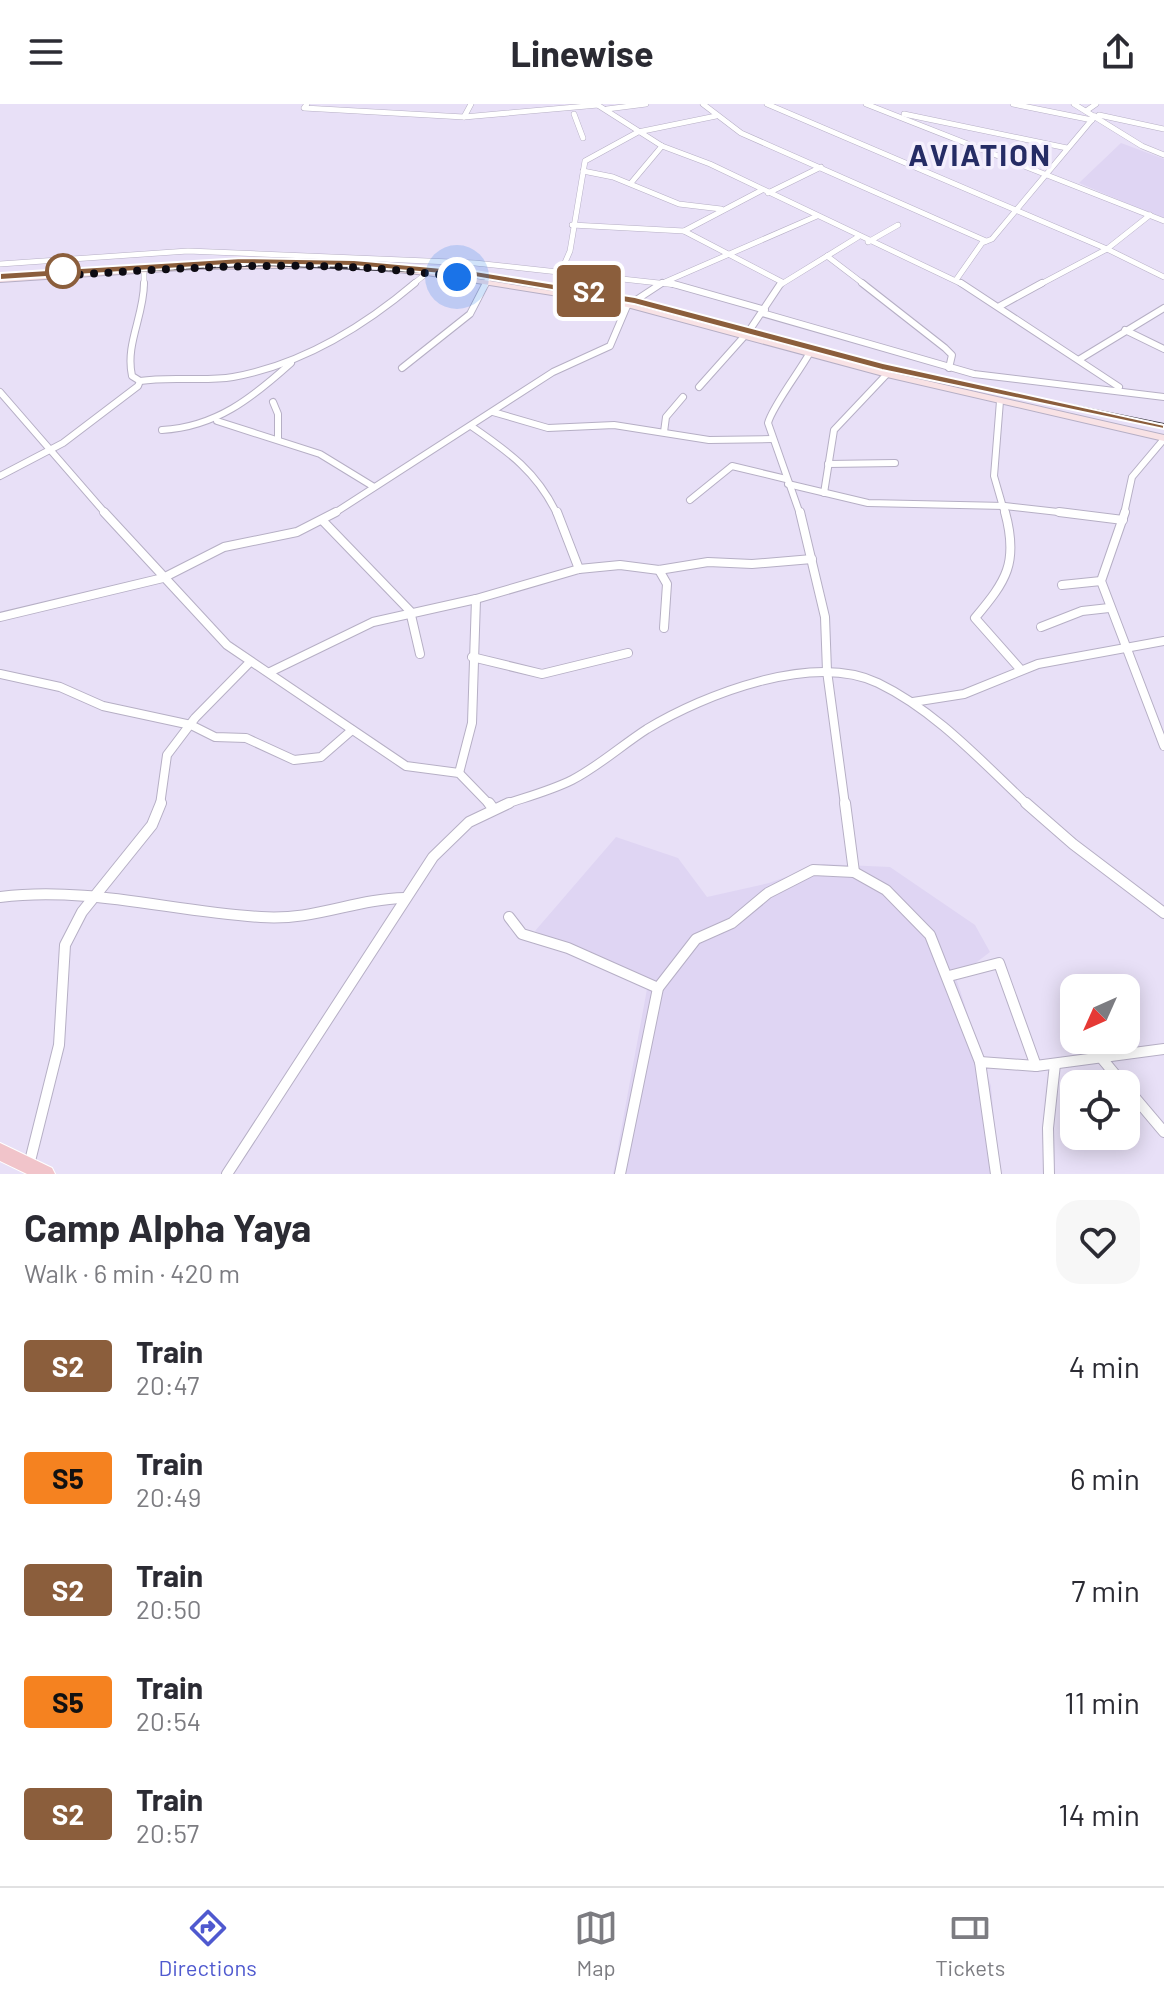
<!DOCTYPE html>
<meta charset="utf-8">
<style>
:root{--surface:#fff;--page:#f7f7f7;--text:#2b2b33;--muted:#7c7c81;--line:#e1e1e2;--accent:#4f59cf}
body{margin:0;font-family:Barlow,sans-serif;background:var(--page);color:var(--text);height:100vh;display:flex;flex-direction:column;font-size:30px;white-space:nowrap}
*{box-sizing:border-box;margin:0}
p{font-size:26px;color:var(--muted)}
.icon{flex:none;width:44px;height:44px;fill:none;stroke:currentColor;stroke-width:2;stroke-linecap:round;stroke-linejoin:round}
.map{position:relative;height:1070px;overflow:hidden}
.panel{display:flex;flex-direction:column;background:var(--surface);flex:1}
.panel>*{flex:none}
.badge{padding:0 16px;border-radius:6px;font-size:28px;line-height:52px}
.needle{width:52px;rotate:225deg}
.fabs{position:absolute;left:1060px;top:870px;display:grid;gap:16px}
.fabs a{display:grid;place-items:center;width:80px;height:80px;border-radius:16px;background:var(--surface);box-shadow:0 4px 20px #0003;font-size:40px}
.you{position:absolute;width:40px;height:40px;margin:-20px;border:6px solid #fff;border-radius:50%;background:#1a73e8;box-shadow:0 0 0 12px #1a73e833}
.map>.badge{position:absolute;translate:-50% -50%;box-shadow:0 0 0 4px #fff}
.round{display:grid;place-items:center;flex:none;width:84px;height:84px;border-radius:24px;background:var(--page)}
.headline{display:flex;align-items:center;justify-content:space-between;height:136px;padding:0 24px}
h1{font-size:38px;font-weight:700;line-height:60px}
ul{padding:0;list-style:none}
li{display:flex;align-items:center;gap:24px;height:112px;padding:0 24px}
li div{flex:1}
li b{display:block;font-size:30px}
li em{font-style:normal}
li .badge{min-width:88px;font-weight:700;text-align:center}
header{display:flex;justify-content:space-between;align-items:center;height:104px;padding:0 24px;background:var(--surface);font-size:36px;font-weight:700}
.tab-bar{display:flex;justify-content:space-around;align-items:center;height:112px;border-top:2px solid var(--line);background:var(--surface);font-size:22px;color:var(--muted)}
.tab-bar a{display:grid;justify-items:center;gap:4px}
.tab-bar .active{color:var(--accent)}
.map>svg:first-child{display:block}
</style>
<header><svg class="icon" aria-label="menu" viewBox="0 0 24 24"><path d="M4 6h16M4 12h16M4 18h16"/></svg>Linewise<svg class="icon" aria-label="share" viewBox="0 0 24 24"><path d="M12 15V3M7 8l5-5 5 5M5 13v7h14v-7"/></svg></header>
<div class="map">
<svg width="1164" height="1070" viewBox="0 0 1164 1070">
<rect width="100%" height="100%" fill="#e8e0f7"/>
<g fill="#dfd5f3">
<polygon points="1121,39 1164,55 1164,115 1079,79"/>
<polygon points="616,733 678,754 707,793 769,779 823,760 890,763 975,821 990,848 956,874 991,982 999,1070 613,1070 647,885 535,827"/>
</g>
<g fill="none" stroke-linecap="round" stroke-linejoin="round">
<defs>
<g id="street-far3">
<polyline points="307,0 304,4 464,13 598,1"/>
<polyline points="596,0 662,42 710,60 964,181"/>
<polyline points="703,0 741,29 986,137"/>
<polyline points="767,0 1107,145 1164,173"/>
<polyline points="866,0 1164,117"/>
<polyline points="1013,0 1092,16"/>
<polyline points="1074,0 1142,42 1164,51"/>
<polyline points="607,5 646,0"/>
<polyline points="1086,7 1096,0"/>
<polyline points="574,10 583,34"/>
<polyline points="904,10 1067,44"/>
<polyline points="1099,11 1164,25"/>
<polyline points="464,13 471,0"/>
<polyline points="583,67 613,73 679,100 721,105"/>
<polyline points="631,79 662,42"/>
<polyline points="768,89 821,63"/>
<polyline points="572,121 684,127 782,178"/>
<polyline points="684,127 762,86"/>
<polyline points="868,138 898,121"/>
<polyline points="827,152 865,181"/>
<polyline points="0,160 188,147 475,159 677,181"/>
<polyline points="560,170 570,147 585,57 638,28 716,12"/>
<polyline points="956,176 982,139 992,135 1095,12"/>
<polyline points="144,181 144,166"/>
<polyline points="412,181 427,169"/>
<polyline points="485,181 487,177"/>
<polyline points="658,181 817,112"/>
<polyline points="780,181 858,133"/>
<polyline points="1039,181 1107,145 1150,111"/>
</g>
<g id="street-far2">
<polyline points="670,179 765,206"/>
<polyline points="862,179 945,244 952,251 949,264"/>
<polyline points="961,179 1119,283"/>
<polyline points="1000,202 1042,179"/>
<polyline points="762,209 974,270 1164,293"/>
<polyline points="1125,226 1164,245"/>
<polyline points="1080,255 1164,204"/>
<polyline points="402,264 470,210 486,179"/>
<path d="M140 277C171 272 203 278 233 273 300 261 363 223 415 179"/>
<polyline points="699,283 749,227 781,179"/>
<polyline points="0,288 106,410"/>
<polyline points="1000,297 994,372 1005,410"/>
<polyline points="273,298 278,310 278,334"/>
<polyline points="493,308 548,324 614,321 709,336 772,335"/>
<polyline points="217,317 320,350 374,383"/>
<path d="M471 322C509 348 537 368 557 410"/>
<path d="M162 326C216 323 252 294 291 259"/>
<polyline points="664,328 666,313 683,293"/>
<polyline points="828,360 895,359"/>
<path d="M0 372 63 339 138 282 140 277 132 272C125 240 144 212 144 179"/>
<polyline points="788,380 868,399 1005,402 1076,410"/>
<polyline points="824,389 834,326 887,270"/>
<polyline points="690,396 732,362 786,375"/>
<polyline points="333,410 553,268 610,242 627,202 662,179"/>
<path d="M800 410 768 319C772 303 799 268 809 250"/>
<polyline points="1124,410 1132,373 1164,335"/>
</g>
<g id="street-far1">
<polyline points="104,408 227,541 406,662 459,669 490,701"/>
<polyline points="557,408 579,465"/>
<polyline points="800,408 825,513 827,567 845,701"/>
<path d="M1005 408C1019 459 1006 477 975 514L1021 566"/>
<polyline points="1059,408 1123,416"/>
<polyline points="1125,408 1101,477 1164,642"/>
<polyline points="323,417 410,507 420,550"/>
<polyline points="659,466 667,480 664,524"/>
<polyline points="1062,481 1101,477"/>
<polyline points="0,513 163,474 224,443 297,428 336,408"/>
<polyline points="1041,523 1082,507 1109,504"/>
<polyline points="472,553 542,570 628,549"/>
<polyline points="270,568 373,518 476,495 579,465 620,461 659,466 708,458 752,460 812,455"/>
<polyline points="0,570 60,583 103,602 191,621 215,633 246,634 294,656 321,653 352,626"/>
<polyline points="913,598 964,590 1038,560 1164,537"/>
<polyline points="459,669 472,619 476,495"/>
<polyline points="160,701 167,651 195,614 250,558"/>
<path d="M503 701C526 693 550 687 572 676 599 662 622 641 647 625 705 590 813 548 878 579 936 607 982 658 1028 701"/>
</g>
<g id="street">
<polyline points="489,699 492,703"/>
<polyline points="845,699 854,768"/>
<polyline points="1026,699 1073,740 1164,809"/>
<path d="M0 793C90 782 172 808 261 813 315 817 354 795 405 794"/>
<polyline points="509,813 522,830 568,844 658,884"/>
<polyline points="949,872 999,859 1036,962"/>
<polyline points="1099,951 1123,980"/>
<polyline points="1126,983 1164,1028"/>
<polyline points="29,1061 59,941 65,841 82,808 152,721 161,699"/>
<polyline points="227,1070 433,753 469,718 509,699"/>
<polyline points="620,1070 658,884 696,835 732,819 768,789 813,766 854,768 886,786 930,831 980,958"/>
<polyline points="996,1070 980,958 1036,962 1164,945"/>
<polyline points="1049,1070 1048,1024 1055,960"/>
</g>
<polygon id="secondary" points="346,159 427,167 627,199 888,268 1164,331 1164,337 887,273 627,203 427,171 346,163 196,165 0,178 0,174 196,161"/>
<polygon id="primary" points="0,1039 52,1064 55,1070 27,1070 0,1057"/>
</defs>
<use href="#street-far3" stroke="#b6afc5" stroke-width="6"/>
<use href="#street-far2" stroke="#b6afc5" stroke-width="8"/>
<use href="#street-far1" stroke="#b6afc5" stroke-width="10"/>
<use href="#street" stroke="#b6afc5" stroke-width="12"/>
<use href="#secondary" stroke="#b6afc5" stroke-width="2"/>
<use href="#primary" stroke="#fff" stroke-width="2"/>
<use href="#street-far3" stroke="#fff" stroke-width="5"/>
<use href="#street-far2" stroke="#fff" stroke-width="6"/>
<use href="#street-far1" stroke="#fff" stroke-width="8"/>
<use href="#street" stroke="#fff" stroke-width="10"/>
<use href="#secondary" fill="#f8e2e5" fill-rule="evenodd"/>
<use href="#primary" fill="#f1c4ca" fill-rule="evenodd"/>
<defs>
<polyline id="rail" points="0,172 268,160 468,169 623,195 916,271 1164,321"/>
</defs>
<use href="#rail" stroke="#3a3742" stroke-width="4"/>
<use href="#rail" stroke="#f4effd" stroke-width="2" stroke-dasharray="6" stroke-linecap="butt"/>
</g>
<polygon fill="#8b5e3c" stroke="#fff" stroke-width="2" points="242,154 354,156 475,167 635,193 883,259 1164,321 1164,325 882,266 634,200 475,173 354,162 242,160 0,176 0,169"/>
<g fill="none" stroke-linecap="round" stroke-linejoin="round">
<path stroke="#0d0b12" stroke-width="8" stroke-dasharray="0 14.4" d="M63 167 58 172C191 163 325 154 457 173"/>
</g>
<circle fill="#fff" stroke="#8b5e3c" stroke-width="4" cx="63" cy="167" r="16"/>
<g text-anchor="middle" stroke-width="7" stroke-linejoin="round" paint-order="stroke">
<g font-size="30" font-weight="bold" letter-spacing="2" fill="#252c65" stroke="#f4effd">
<text x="980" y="62">AVIATION</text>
</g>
</g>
</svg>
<div class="fabs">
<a><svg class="needle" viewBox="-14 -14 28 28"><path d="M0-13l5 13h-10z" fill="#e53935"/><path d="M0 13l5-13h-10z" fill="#7c7c81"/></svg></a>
<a><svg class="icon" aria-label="locate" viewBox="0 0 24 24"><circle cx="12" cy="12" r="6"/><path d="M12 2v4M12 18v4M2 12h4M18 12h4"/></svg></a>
</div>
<div class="you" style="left:457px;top:173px"></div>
<b class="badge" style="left:589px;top:187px;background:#8b5e3c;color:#fff">S2</b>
</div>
<section class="panel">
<div class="headline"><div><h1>Camp Alpha Yaya</h1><p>Walk · 6 min · 420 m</p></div><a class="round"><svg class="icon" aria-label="heart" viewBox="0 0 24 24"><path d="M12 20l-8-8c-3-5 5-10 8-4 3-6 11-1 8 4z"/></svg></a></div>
<ul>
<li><span class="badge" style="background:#8b5e3c;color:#fff">S2</span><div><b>Train</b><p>20:47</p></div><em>4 min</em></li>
<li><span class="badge" style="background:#f58220;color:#111">S5</span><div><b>Train</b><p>20:49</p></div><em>6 min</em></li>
<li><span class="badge" style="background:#8b5e3c;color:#fff">S2</span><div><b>Train</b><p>20:50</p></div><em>7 min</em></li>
<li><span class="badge" style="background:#f58220;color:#111">S5</span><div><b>Train</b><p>20:54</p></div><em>11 min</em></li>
<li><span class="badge" style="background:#8b5e3c;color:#fff">S2</span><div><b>Train</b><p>20:57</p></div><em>14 min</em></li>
</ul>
</section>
<nav class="tab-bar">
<a class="active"><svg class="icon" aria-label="directions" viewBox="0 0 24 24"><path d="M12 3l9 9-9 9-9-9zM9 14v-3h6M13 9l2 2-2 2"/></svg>Directions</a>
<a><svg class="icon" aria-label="map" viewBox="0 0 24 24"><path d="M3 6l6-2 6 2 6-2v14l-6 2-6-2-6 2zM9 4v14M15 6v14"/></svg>Map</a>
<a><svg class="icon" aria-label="tickets" viewBox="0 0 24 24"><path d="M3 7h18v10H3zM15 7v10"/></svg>Tickets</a>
</nav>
